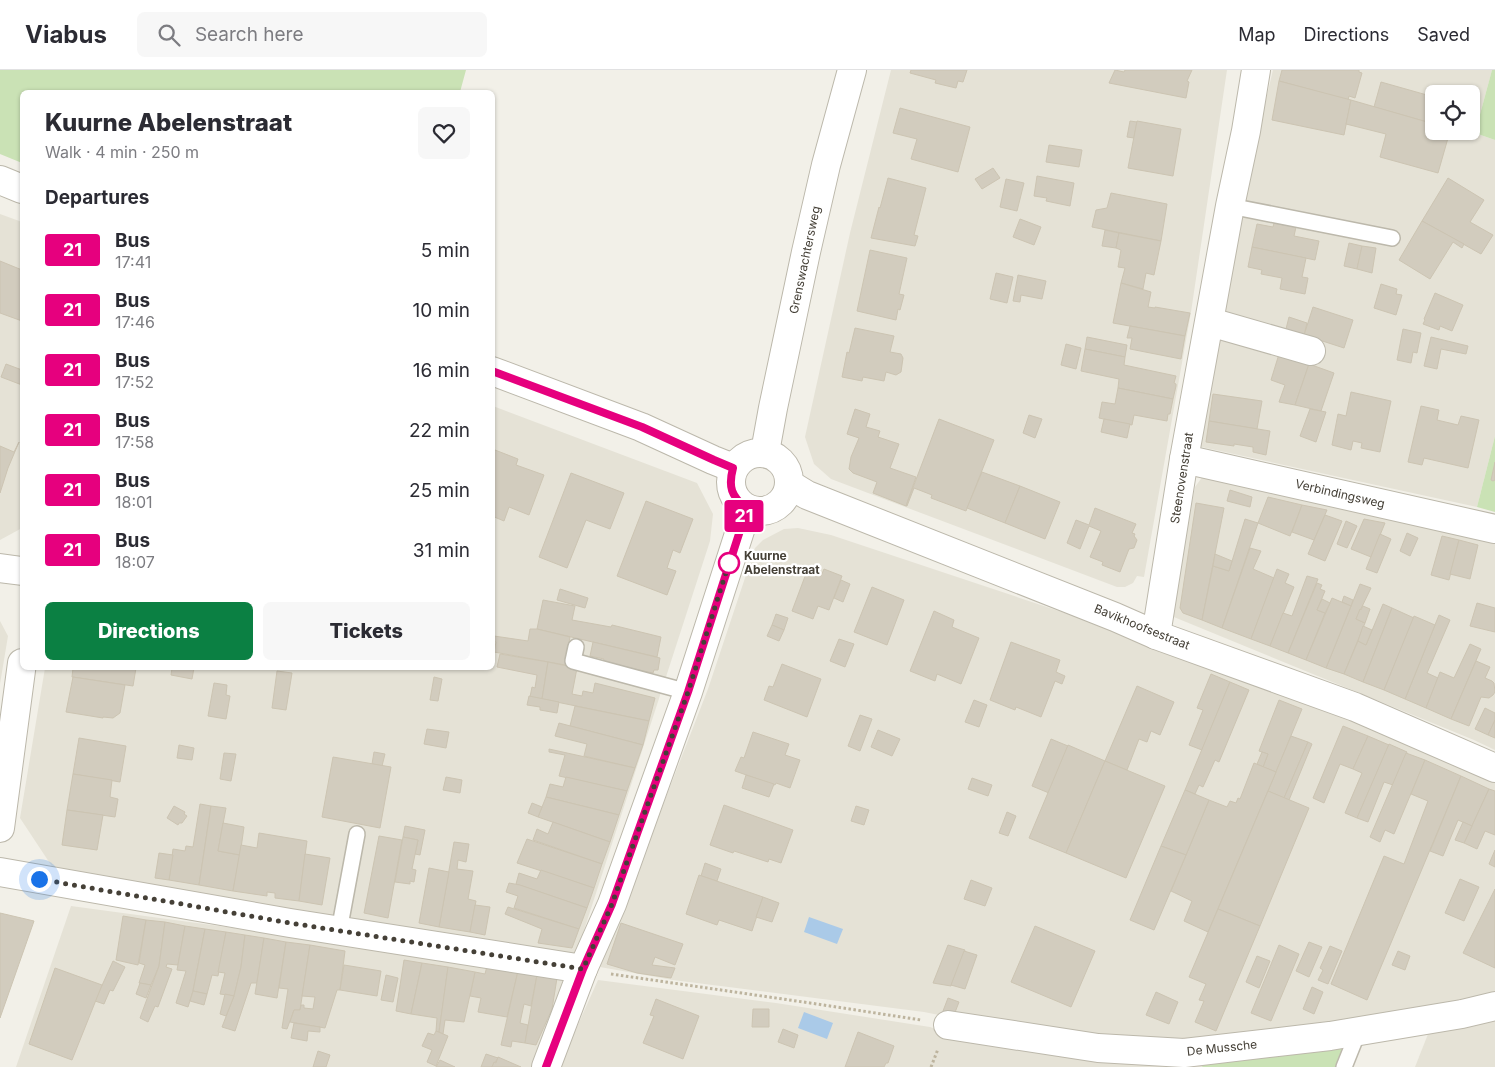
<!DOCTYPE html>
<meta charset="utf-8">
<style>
:root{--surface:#fff;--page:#f7f7f7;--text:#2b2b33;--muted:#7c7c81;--line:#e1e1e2;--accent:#0b8043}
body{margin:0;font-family:Inter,sans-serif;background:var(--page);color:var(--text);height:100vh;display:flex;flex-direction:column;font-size:19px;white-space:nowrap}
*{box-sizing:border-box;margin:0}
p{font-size:16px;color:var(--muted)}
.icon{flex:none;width:28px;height:28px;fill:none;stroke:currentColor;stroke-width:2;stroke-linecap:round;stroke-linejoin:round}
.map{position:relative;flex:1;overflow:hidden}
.sheet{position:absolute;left:20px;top:20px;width:475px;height:580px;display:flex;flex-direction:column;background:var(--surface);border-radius:8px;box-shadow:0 1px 4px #0004}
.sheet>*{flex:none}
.badge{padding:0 10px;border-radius:4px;font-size:18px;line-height:32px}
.fabs{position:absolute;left:1425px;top:15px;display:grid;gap:10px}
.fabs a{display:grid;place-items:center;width:55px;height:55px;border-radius:8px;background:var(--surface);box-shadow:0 1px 4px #0004;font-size:25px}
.you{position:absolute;width:25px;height:25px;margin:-12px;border:4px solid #fff;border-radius:50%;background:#1a73e8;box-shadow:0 0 0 8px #1a73e833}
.map>.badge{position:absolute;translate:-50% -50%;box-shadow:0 0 0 2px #fff}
h2{padding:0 25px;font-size:19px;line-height:45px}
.round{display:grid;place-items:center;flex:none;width:52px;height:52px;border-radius:8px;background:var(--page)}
.head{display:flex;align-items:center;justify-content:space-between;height:85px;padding:0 25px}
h1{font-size:24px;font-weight:800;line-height:38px}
.button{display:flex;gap:10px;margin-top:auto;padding:10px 25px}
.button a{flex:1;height:58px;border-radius:8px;background:var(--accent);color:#fff;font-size:20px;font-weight:800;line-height:58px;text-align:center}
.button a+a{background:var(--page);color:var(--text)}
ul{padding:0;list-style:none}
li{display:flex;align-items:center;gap:15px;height:60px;padding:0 25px}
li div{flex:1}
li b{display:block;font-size:19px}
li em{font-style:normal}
li .badge{min-width:55px;font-weight:700;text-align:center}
header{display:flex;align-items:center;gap:30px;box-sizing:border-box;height:70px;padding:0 25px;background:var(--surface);border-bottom:1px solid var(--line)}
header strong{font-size:24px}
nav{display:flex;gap:28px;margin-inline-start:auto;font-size:18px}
.search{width:350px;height:45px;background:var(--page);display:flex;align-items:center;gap:12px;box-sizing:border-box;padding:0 18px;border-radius:8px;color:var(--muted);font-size:19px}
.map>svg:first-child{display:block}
</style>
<header>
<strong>Viabus</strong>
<div class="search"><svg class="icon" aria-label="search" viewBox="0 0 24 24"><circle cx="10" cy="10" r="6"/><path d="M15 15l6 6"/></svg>Search here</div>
<nav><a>Map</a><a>Directions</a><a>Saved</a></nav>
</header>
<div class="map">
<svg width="1495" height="997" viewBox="0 0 1495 997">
<rect width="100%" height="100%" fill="#f2f0e8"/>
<g fill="#e5e2d6" fill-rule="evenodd">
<polygon points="891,0 1227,0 1191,242 1144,507 1137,506 1133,513 1125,517 1117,517 831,409 814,394 805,367 850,163"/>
<path d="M1273 0H1492L1475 63 1495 70V366L1477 437 1197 376 1252 88ZM1434 24H1471V61H1434Z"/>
<polygon points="0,144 22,152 22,458 0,470"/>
<polygon points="493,336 697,413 713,444 710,471 575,888 55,801 20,748 45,598 492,598"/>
<polygon points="1203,406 1495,472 1495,680 1474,670 1169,545 1195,417"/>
<polygon points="798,458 831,465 1101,555 1386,663 1495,711 1495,931 1189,972 999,957 924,942 673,910 600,897 708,619 755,478 763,470 784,459"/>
<polygon points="0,551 8,566 0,614"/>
<polygon points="71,836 554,901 564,908 562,927 533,997 16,997"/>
<polygon points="598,910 776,933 930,957 964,968 1205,990 1202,997 559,997"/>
<polygon points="1495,945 1495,997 1415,997 1430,959"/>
</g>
<g fill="#cae2b5">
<polygon points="0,0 466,0 460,22 22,22 22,93 0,84"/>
<polygon points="1492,0 1495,0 1495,70 1475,63"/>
<polygon points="1495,366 1495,442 1477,437"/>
<polygon points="1345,972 1335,997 1202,997 1205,990"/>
</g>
<g fill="#aacae8">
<polygon points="809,847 843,859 837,874 804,862"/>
<polygon points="804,942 833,953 827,969 798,958"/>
</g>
<g fill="#d2ccbe" stroke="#ccc4b2">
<polygon points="911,0 967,0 963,12 958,11 956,18 935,13 936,10 910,3"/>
<polygon points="1115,0 1124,2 1125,0 1192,0 1187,11 1189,12 1186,28 1109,13"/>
<polygon points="1282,0 1359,0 1359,2 1362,3 1355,28 1349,26 1348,30 1279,11"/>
<polygon points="1279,11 1351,30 1344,65 1272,50"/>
<polygon points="1381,12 1434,27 1434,54 1374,37"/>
<polygon points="1351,30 1434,54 1434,61 1450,61 1438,103 1380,87 1386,64 1346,54"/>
<polygon points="1471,37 1478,39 1471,64 1461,61 1471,61"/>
<polygon points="900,38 970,57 958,102 911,89 917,69 893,63"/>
<polygon points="1130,51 1137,52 1134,68 1127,67"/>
<polygon points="1137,51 1181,59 1173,106 1128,98"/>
<polygon points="1049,75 1082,80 1079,97 1046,92"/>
<polygon points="993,98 1000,108 982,119 975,109"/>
<polygon points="1037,106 1074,113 1070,136 1046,131 1047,128 1034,126"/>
<polygon points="888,108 926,118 914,165 918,166 915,176 871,168 879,137 880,138"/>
<polygon points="1448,108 1484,130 1470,152 1493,165 1481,184 1422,151"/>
<polygon points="1006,109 1024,113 1017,141 1000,137"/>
<polygon points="1111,123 1167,134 1161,171 1092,157 1096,140 1107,138"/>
<polygon points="1020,149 1041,157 1034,175 1013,167"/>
<polygon points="1422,151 1464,174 1462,178 1453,172 1430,209 1399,190"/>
<polygon points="1274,153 1296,157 1294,166 1319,171 1315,190 1252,177 1257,154 1273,157"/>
<polygon points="1105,160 1119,163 1116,178 1102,176"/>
<polygon points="1119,163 1161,171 1154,205 1146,203 1143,219 1121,213 1125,198 1118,197 1121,180 1116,178"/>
<polygon points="1349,173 1362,176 1357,199 1344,196"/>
<polygon points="1362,176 1376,178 1372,203 1357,199"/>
<polygon points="1252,177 1306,188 1302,207 1308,208 1305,224 1280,219 1282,208 1261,204 1262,200 1248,197"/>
<polygon points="870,180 907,188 899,224 904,225 900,240 898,239 896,250 857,241"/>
<polygon points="0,191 22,200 22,251 0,243"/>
<polygon points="996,203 1013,207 1007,233 990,229"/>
<polygon points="1018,205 1046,211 1042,229 1021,225 1020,232 1013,231"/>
<polygon points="1121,213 1151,222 1148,237 1155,238 1155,237 1190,243 1185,266 1113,253"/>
<polygon points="1381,214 1397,219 1396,224 1402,225 1396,245 1374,238"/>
<polygon points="1435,223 1463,235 1452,261 1440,256 1439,260 1423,254 1425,250 1424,249"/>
<polygon points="1313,237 1353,250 1344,278 1304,265"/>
<polygon points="1289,247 1307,253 1303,269 1285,263"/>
<polygon points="1130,256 1185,266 1181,289 1130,279 1132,268 1127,268"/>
<polygon points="855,258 894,266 890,282 901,284 903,288 901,302 896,305 886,302 884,311 863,307 862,311 842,307 847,282 849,283"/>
<polygon points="1403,259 1421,263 1417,283 1413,282 1411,293 1397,290"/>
<polygon points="1087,267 1127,275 1125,287 1085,279"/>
<polygon points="1431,267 1468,276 1466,284 1441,279 1437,299 1424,296"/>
<polygon points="1066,274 1081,278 1076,299 1061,295"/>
<polygon points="1085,279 1125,287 1124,295 1176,306 1174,313 1176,314 1176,316 1173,329 1118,318 1119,309 1081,301"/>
<polygon points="1279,284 1309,294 1295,335 1279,332 1285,315 1271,310"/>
<polygon points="6,294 22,300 22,315 1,307"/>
<polygon points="1309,294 1334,303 1321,341 1295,335"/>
<polygon points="1118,318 1173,329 1170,344 1168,344 1167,351 1134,345 1132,355 1099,348 1102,332 1115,334"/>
<polygon points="1351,322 1391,331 1380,382 1361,378 1362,373 1353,371 1351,380 1332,375 1338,344 1346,346"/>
<polygon points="1213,324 1262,331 1257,359 1209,351"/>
<polygon points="1421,336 1439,340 1437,350 1458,355 1461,346 1479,350 1468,398 1424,388 1422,395 1408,392"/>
<polygon points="855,339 870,344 866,357 880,361 878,367 899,374 890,398 916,407 906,436 873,423 877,412 853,403 849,399 851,387 859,368 847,364"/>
<polygon points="1310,339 1326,342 1316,372 1300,366"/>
<polygon points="1029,345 1042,349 1035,368 1023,363"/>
<polygon points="939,349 994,370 966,441 931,428 932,425 914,418 907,436 906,436"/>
<polygon points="1104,349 1130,354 1127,368 1101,362"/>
<polygon points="1209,351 1270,361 1266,385 1253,382 1253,377 1234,374 1234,376 1206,372"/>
<polygon points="19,372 8,398 0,423 0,376 14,382"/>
<polygon points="495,380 518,389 516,395 544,405 529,445 509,437 504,451 492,446 492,386"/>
<polygon points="1495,392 1495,410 1493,411 1491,410"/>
<polygon points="982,402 1020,416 1005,453 967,438"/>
<polygon points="571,403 624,423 610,459 586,450 567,498 539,487"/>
<polygon points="1020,416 1060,432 1045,469 1005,453"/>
<polygon points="1230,420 1252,427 1250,437 1227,431"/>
<polygon points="1268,427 1302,435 1290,466 1258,453"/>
<polygon points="646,431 693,449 680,483 673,480 667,498 676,501 667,525 617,506"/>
<polygon points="1196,433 1224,438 1202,550 1183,543 1180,538"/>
<polygon points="1302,435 1327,440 1314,470 1292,462"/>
<polygon points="1095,438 1136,454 1132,463 1135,464 1134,466 1137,470 1134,478 1129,479 1120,502 1102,495 1103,492 1090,487 1101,461 1089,456 1080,479 1067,473 1076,450 1089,455"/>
<polygon points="1325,445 1342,451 1325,491 1308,484"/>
<polygon points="1245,449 1258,453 1222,558 1202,550 1213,496 1229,501"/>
<polygon points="1364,449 1385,453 1371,487 1351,479"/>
<polygon points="1346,451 1357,456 1347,478 1337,474"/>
<polygon points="1407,463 1418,468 1410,486 1400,481"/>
<polygon points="1380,464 1391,469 1377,503 1366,499"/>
<polygon points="1442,466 1459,470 1449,510 1431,505"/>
<polygon points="1459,470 1478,475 1470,509 1450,504"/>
<polygon points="1250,478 1261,481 1253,499 1274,508 1251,569 1222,558"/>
<polygon points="1215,484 1232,491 1229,501 1213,496"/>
<polygon points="824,499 842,506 829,540 818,536 813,549 792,541 807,501 821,506"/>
<polygon points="1277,499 1289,504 1285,513 1294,517 1270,576 1251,569"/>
<polygon points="1307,506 1318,509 1288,583 1270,576 1283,543 1292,546"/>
<polygon points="841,510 850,514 843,532 834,528"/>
<polygon points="1317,513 1322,515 1320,519 1325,521 1317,540 1325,543 1306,590 1288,583"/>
<polygon points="1360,514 1371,518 1356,549 1365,553 1344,604 1326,598"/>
<polygon points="872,517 904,530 887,575 854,562"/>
<polygon points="560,519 588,528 585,538 557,530"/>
<polygon points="1344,526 1353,530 1351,536 1342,532"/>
<polygon points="1332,528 1351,536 1326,598 1306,590"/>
<polygon points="1322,529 1330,533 1325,543 1317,540"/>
<polygon points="543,530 575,536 572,550 611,557 612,555 661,567 657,587 537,559"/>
<polygon points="1477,533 1495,538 1495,562 1470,556"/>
<polygon points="1383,534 1392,538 1363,612 1344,604 1358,571 1366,575"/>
<polygon points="1363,536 1370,539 1365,553 1356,549 1360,539 1361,540"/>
<polygon points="1392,538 1414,548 1384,620 1363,612"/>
<polygon points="934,541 954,550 952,557 979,568 961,614 937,604 935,611 910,601"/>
<polygon points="776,544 788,548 784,560 772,555"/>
<polygon points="1439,545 1450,550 1427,603 1438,608 1426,638 1405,629"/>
<polygon points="1414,546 1435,555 1405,629 1384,620"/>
<polygon points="772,555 784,560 779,571 767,566"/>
<polygon points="1363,556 1372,560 1366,575 1358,571"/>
<polygon points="530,559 537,559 570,567 565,595 494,582 496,572 492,571 494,566 528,571"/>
<polygon points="839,569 854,574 845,597 830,591"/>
<polygon points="593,572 660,588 658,600 654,600 653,603 603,592 604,589 590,586"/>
<polygon points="1011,572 1060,590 1056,602 1065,606 1062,614 1055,611 1041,647 1016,637 1015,640 990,630"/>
<polygon points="1470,574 1481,579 1451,649 1426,638 1440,602 1454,608"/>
<polygon points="500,584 548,592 542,629 530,627 532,617 535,618 537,605 497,597"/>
<polygon points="1476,591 1490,597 1485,608 1492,611 1494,613 1495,622 1493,625 1489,628 1481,627 1469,656 1451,649"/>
<polygon points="548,592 577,598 572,624 582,626 583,621 593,623 595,613 655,628 649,651 542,629"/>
<polygon points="782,594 821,609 807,647 764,630 769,616 773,617"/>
<polygon points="73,598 136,598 133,616 72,607"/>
<polygon points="172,598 194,598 192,609 171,605"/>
<polygon points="277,601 292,603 286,640 272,638"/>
<polygon points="1211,604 1230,612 1202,680 1189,675 1203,640 1197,638"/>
<polygon points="73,607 125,615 120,643 113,648 103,647 103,648 66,642"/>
<polygon points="434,607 442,609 438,631 430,630"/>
<polygon points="1230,612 1249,620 1219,692 1215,690 1203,717 1199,715 1195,724 1185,720"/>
<polygon points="214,613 227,615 226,625 230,626 226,649 208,646"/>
<polygon points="1137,616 1174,632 1160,665 1151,661 1147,672 1139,669 1127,700 1105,691"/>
<polygon points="529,626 559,632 557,643 540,640 540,637 527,635"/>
<polygon points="974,630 987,635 979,657 965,652"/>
<polygon points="1279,630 1302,639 1276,702 1263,697 1268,684 1259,681"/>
<polygon points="575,636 649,651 643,675 570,656"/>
<polygon points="1485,638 1495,643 1495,650 1488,665 1475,659"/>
<polygon points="860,645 872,649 860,681 848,676"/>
<polygon points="1495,650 1495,668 1488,665"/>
<polygon points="559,653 643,675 635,698 584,686 587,674 555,666"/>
<polygon points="1343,656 1368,666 1353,699 1340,694 1324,733 1313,728"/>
<polygon points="427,659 449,662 446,678 424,674"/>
<polygon points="878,660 900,669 892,686 871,677"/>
<polygon points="753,662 789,674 785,685 800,690 790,718 776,713 775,715 735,701 741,687 744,688"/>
<polygon points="1291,666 1308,672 1284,728 1268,721"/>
<polygon points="1368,666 1389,675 1357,748 1345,743 1362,703 1353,699"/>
<polygon points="79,668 126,676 120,712 73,704"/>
<polygon points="1051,669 1068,676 1049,723 1032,716"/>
<polygon points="1308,672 1312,674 1289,730 1284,728"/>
<polygon points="1389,674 1407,682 1393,715 1384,712 1368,752 1357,748"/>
<polygon points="179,675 194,678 192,690 177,688"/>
<polygon points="1068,675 1105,691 1066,783 1029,768"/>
<polygon points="549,679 635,698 627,721 559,706 565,685 549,682"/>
<polygon points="374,682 385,684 382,696 372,694"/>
<polygon points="1262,682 1268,684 1263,697 1257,694"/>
<polygon points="224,683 236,684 231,711 220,709"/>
<polygon points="1406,683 1425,690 1394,764 1385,760 1380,772 1370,767"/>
<polygon points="333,687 391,697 380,758 322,747"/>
<polygon points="1425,690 1461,706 1367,930 1331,914 1384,786 1404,794 1428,731 1411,724"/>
<polygon points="1105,691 1165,716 1126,808 1066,783"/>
<polygon points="1254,693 1276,702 1208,862 1184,851 1192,831 1171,821 1209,730 1227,737 1230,731 1236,733 1238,728 1240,729"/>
<polygon points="73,704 112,710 110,727 118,729 115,747 67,740"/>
<polygon points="746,705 774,714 769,727 742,718"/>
<polygon points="1461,706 1489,719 1472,756 1458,750 1443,786 1430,781"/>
<polygon points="446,707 462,710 460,723 443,720"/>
<polygon points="566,707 627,721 619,745 546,727 550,714 563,717"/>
<polygon points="972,708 992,715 988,726 968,719"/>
<polygon points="1489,719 1495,721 1495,765 1485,761 1477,779 1464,773"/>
<polygon points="1185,720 1209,730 1186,785 1161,776"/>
<polygon points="1268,721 1309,738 1260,856 1218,839"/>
<polygon points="546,727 619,745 610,772 538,747"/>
<polygon points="532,733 542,737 538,747 528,743"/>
<polygon points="200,734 211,736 199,815 169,810 173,779 185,781 186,776 193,777"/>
<polygon points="724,735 793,760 781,793 769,789 768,792 734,781 733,783 710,775"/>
<polygon points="174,736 185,742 184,744 187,746 182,753 179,753 178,755 167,748"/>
<polygon points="211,736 226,738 218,781 240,785 233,821 199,815"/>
<polygon points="856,736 869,740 864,755 851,751"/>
<polygon points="67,740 103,745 97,780 62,775"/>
<polygon points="1007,742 1016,746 1008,766 999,763"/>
<polygon points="553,752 610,772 602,794 533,770 537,759 548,764"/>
<polygon points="1463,752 1472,756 1464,773 1455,770"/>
<polygon points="223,753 244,757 240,785 218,781"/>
<polygon points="405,756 425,760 420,785 415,784 418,770 403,767"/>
<polygon points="259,763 307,771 299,831 275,828 275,823 267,822 267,826 233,821 241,775 257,778"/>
<polygon points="379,766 402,770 388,848 364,843"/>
<polygon points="403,767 418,770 412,799 416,800 414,812 410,811 410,814 395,812"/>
<polygon points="527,769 602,794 594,818 517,793"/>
<polygon points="454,772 469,774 466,792 458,790 457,799 473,801 468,829 476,831 470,862 439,857"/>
<polygon points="1161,776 1186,785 1154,860 1130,850"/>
<polygon points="1495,780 1495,797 1489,794"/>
<polygon points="159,783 173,785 169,810 155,808"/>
<polygon points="305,784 330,788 322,835 299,831"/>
<polygon points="705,793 721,799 717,811 701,806"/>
<polygon points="429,798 449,802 439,857 419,853"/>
<polygon points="541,800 594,818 587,838 516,814 519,803 537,809"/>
<polygon points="699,805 763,827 752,861 719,850 717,855 686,844"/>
<polygon points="1460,809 1479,817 1464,851 1445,843"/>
<polygon points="971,810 992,818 985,836 964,829"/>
<polygon points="509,813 520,815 587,838 579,859 514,838 518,826 506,822"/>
<polygon points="1495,819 1495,898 1463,883"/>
<polygon points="763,827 779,833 772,852 756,847"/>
<polygon points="475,835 490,837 485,865 470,862"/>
<polygon points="508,837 579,859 572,878 538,873 542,859 505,844"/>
<polygon points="1218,839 1260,856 1216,961 1195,952 1204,931 1199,930 1206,914 1189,907"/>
<polygon points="0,843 34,851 0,948"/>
<polygon points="123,846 146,850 138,895 116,890"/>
<polygon points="146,850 165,852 159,896 151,915 139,913 145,895 139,893"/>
<polygon points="165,852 185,856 178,895 167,894 166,897 172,899 158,937 155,936 148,952 140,948 159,896"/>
<polygon points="621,853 683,874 675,895 655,887 652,895 675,898 671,908 637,903 607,894"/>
<polygon points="185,856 205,859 193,921 188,937 176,933 186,901 177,900"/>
<polygon points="1035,856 1095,881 1071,937 1011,912"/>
<polygon points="205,859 226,862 218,906 212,905 207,924 193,921"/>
<polygon points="226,862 245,865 241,897 234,926 220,924 225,903 218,902"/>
<polygon points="245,865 264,868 257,913 251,913 235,961 222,957 234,926 241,897"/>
<polygon points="264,868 286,872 277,928 255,924"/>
<polygon points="286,872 310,875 300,940 294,940 287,959 282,958 288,919 279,918"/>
<polygon points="1309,872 1322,877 1309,907 1296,901"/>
<polygon points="310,875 345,881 340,920 337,920 325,958 290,952 294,940 300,940 301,935 304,935 304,938 313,939 315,927 302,926"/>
<polygon points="948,875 965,880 951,916 933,913"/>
<polygon points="1279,875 1299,884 1271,951 1251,943"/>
<polygon points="1330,876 1342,881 1328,914 1318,910 1323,900 1320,898"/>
<polygon points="964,881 977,885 965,919 951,915"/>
<polygon points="1398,881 1410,886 1405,900 1392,895"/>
<polygon points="1257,886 1270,891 1259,918 1246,912"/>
<polygon points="404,890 422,893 411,944 396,941"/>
<polygon points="113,891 125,897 113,921 110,920 104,934 95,931"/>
<polygon points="422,893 448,897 439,962 436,961 437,948 411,944"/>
<polygon points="344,895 381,901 377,926 340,920"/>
<polygon points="487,896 518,901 507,947 478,942 481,928 470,926 475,902 485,904"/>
<polygon points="448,897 475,902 464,952 445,950 443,964 439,962"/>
<polygon points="55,898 102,915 72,990 29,974"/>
<polygon points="518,901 537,905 531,936 524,934 520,953 528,955 525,973 512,971 511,977 501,975"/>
<polygon points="386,905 398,908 393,932 381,930"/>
<polygon points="537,905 557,908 552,939 536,975 525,973"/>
<polygon points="140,913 151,915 146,928 136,924"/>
<polygon points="1312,917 1323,922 1314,944 1303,939"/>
<polygon points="193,921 207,924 204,935 190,931"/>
<polygon points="1156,922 1178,932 1169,954 1146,945"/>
<polygon points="225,924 234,926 226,946 220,944"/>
<polygon points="948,928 959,932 954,945 943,941"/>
<polygon points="656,929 699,946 683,989 643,973 654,946 650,945"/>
<polygon points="753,939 769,939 769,957 752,957"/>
<polygon points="294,953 320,957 320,962 308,961 307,971 291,968"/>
<polygon points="783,959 798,965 794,978 778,972"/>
<polygon points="436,961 448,966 436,996 427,992 432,980 422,976 428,963 434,965"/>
<polygon points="858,962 894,976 888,993 886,993 884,997 845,997"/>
<polygon points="318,981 330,985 326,997 313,997"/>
<polygon points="486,984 498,988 492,997 481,997"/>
<polygon points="498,987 521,997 492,997 494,992 496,993"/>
<polygon points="440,990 455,997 436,997"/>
</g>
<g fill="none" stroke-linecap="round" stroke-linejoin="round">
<defs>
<g id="service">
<polyline points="1230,136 1392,168"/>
<polyline points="576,577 573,591 688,622"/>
<polyline points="339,861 357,764"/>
<polyline points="1344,997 1354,972 1353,963"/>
</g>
<g id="minor">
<polyline points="1210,252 1311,281"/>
<polyline points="765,382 773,338 806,182 826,95 852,0"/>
<polyline points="1184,389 1495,459"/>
<polyline points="0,498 22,501"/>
<polyline points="1156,565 1184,389 1230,136 1246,61 1256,0"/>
<polyline points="0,758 22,593"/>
<polyline points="0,802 290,853 583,899"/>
<polyline points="948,955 1098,978 1184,983 1330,966 1462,944 1495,936"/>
<polyline points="546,997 583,899 612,834 637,764 688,622 747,439"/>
</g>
<g id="tertiary">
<polyline points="0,110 22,119"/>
<polyline points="492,301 641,357 713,390 733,398"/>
<circle cx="760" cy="412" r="29"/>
<polyline points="789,414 807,425 1115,547 1156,565 1355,637 1495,698"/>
</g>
</defs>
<use href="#service" stroke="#bcb8ab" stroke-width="18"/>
<use href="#minor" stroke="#bcb8ab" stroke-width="30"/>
<use href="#tertiary" stroke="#bcb8ab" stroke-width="30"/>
<g stroke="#bdb49e" stroke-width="3" stroke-dasharray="2.5 2.5" stroke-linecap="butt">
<polyline points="611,904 817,934 921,950"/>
<polyline points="931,997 938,979"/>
</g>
<use href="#service" stroke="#fff" stroke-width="15"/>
<use href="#minor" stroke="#fff" stroke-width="28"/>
<use href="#tertiary" stroke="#fff" stroke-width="28"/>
</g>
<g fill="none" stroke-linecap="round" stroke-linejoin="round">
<defs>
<path id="line" d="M492 301 642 357 714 390 733 398C728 417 731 426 747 439L688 622 637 764 612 834 583 899 546 997"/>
</defs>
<use href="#line" stroke="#fff" stroke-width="11"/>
<use href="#line" stroke="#e6007e" stroke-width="8"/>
<polyline stroke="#454037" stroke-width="5" stroke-dasharray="0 9" points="39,809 290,853 583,899 612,834 637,764 688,622 729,493"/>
</g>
<circle fill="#fff" stroke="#e6007e" stroke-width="2.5" cx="729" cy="493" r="10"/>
<g text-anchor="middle" stroke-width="4.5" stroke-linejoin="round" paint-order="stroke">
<g font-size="12" fill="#454037" stroke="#fff">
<text transform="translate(805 190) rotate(-78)" y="4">Grenswachtersweg</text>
<text transform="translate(1182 408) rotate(-81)" y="4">Steenovenstraat</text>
<text transform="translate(1340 424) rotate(13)" y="4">Verbindingsweg</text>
<text transform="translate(1142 557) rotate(22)" y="4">Bavikhoofsestraat</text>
<text transform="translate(1222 978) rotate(-6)" y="4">De Mussche</text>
</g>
<g font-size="12" font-weight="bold" fill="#454037" stroke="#fff" text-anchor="start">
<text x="744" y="490">Kuurne<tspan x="744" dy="14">Abelenstraat</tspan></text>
</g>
</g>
</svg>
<div class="fabs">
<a><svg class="icon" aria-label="locate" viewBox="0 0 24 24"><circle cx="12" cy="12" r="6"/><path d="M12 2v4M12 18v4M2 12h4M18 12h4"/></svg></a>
</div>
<div class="you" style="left:39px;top:809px"></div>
<b class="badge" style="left:744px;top:446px;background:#e6007e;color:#fff">21</b>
<section class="sheet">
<div class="head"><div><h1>Kuurne Abelenstraat</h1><p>Walk · 4 min · 250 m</p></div><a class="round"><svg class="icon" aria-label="heart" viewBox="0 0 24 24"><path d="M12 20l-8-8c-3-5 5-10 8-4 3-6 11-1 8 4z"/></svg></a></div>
<h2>Departures</h2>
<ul>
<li><span class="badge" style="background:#e6007e;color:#fff">21</span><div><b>Bus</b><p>17:41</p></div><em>5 min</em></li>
<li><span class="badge" style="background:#e6007e;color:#fff">21</span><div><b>Bus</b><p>17:46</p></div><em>10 min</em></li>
<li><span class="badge" style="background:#e6007e;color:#fff">21</span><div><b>Bus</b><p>17:52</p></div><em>16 min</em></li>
<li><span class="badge" style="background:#e6007e;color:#fff">21</span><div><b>Bus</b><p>17:58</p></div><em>22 min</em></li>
<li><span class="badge" style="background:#e6007e;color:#fff">21</span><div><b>Bus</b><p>18:01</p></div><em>25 min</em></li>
<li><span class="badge" style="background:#e6007e;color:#fff">21</span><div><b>Bus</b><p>18:07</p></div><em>31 min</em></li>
</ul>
<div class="button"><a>Directions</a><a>Tickets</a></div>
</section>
</div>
